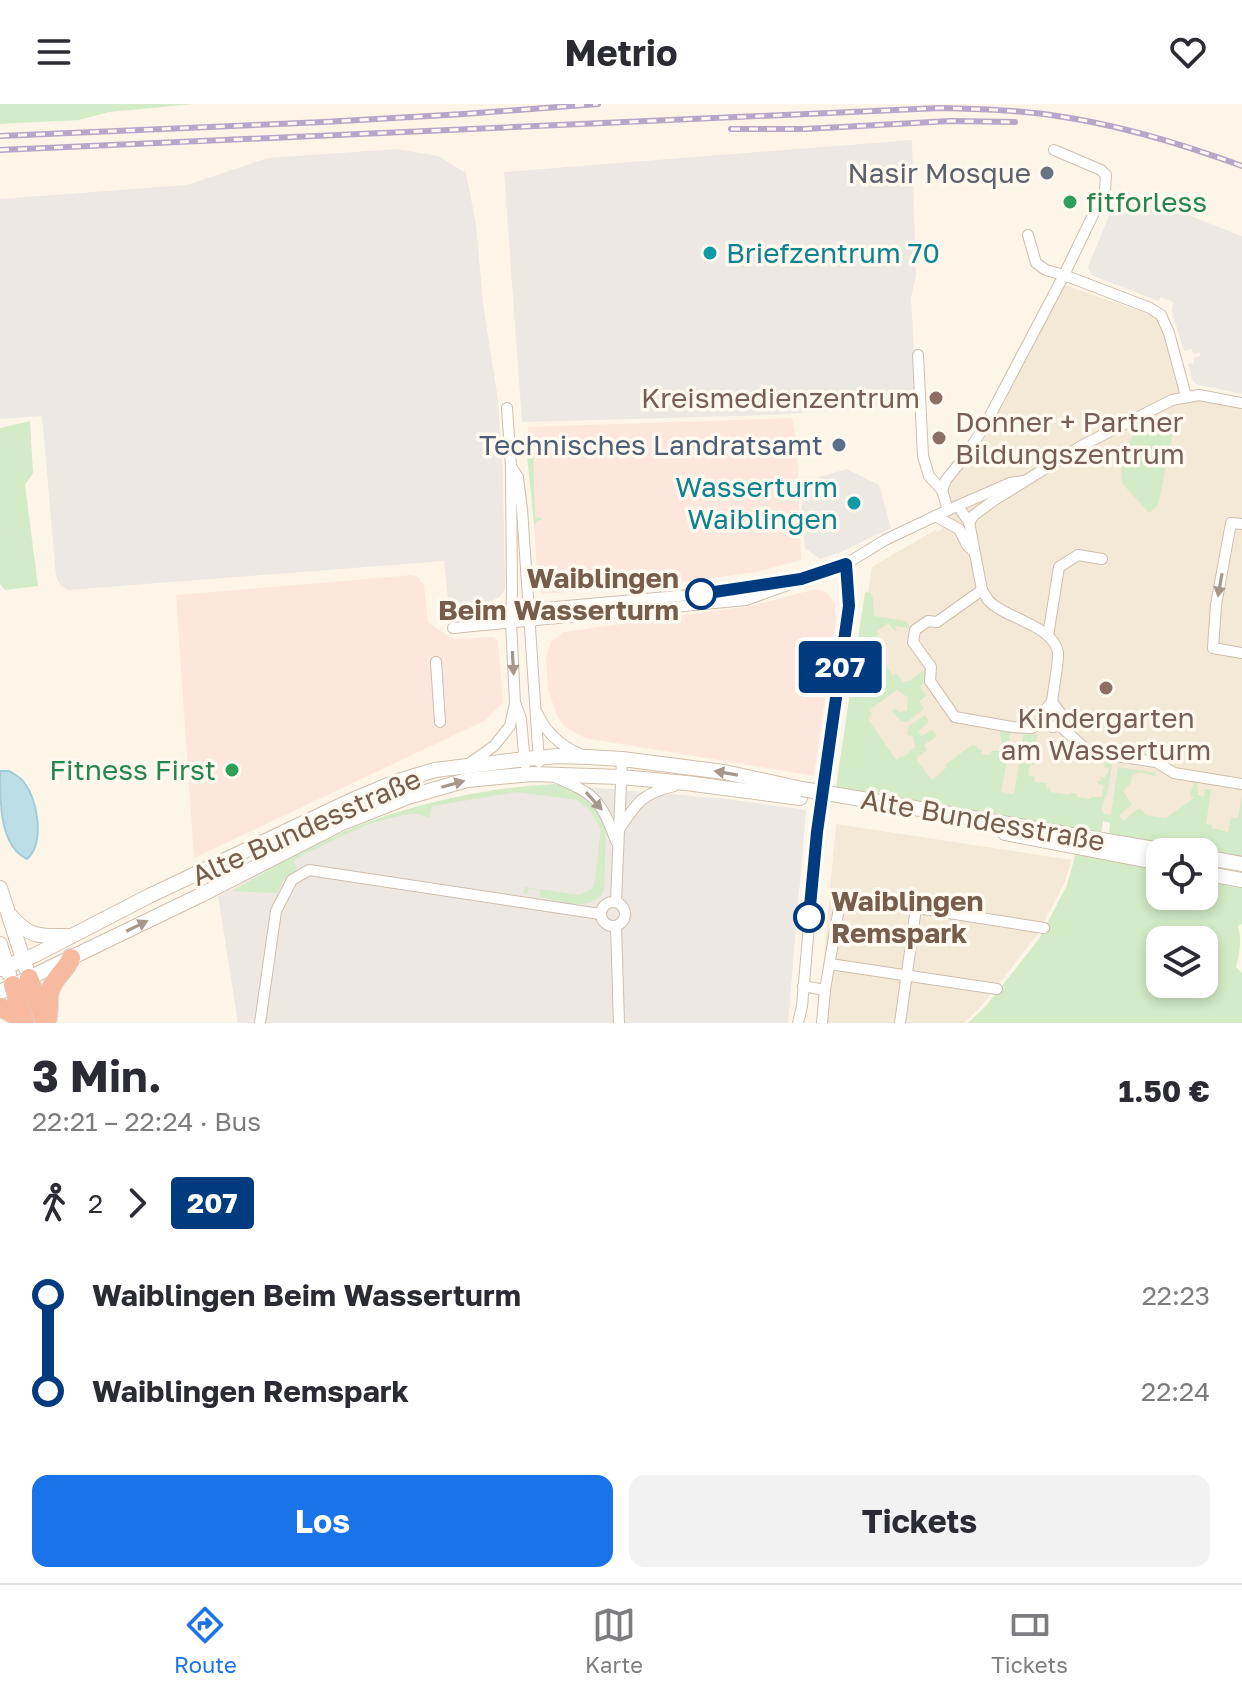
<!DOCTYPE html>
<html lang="de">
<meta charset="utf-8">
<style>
:root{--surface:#fff;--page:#f2f2f3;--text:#2b2b33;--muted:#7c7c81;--line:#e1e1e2;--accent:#1a73e8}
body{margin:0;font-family:"Golos Text",sans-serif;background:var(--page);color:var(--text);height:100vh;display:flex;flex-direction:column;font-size:30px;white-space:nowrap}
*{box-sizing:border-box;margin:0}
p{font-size:26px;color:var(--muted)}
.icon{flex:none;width:44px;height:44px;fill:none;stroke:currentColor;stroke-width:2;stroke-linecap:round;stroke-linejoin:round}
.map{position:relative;height:919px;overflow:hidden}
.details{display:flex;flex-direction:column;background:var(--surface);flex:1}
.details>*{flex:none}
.badge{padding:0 16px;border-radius:6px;font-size:28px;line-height:52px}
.buttons{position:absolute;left:1146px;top:734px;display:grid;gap:16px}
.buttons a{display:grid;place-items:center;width:72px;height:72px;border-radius:16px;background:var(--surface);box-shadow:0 4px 12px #0003;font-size:40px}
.map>.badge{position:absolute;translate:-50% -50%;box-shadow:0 0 0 4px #fff}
.legs{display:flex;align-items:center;gap:12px;height:88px;padding:0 32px;font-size:26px}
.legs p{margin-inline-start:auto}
.summary{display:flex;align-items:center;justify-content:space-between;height:136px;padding:0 32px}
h1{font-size:44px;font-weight:700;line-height:60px}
.primary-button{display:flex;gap:16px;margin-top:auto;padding:16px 32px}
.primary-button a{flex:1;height:92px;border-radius:16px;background:var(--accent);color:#fff;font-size:32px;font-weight:700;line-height:92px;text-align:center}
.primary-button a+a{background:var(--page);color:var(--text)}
ul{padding:0 32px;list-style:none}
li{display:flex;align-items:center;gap:28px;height:96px;font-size:30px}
li i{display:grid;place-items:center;width:12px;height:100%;margin:0 10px;background:currentColor}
li i::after{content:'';width:20px;height:20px;margin:-10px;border:6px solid;border-radius:50%;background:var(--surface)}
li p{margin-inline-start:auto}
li:first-child i{background:linear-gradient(#0000 50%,currentColor 0)}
li:last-child i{background:linear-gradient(currentColor 50%,#0000 0)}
header{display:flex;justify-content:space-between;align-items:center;height:104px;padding:0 32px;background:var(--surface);font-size:36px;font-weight:700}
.dock{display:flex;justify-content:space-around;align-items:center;height:112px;border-top:2px solid var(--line);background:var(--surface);font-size:22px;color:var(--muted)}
.dock a{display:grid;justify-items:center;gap:4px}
.dock .selected{color:var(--accent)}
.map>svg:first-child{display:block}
</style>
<header><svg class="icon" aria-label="menu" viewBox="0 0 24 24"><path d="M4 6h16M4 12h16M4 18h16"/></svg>Metrio<svg class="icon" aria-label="heart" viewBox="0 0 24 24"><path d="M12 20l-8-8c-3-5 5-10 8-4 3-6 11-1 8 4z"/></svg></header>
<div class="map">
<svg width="1242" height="919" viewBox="0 0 1242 919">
<rect width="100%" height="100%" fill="#fdf6e8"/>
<g fill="#f4e8d6">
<polygon points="1064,181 1163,215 1188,296 1242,304 1242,741 842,671 872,463 935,426 938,428 946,421 947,381 985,334"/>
<polygon points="836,720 1072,756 1064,780 1037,831 983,900 964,919 818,919"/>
</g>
<g fill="#fde7dc">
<polygon points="792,314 797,337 801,456 756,468 666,480 543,490 538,484 528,323"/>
<polygon points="412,471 418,473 424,481 428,518 453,535 493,533 498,536 503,598 486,616 194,754 176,491"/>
<polygon points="815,485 826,488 835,499 836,516 814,672 585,634 565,623 557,612 548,585 546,552 551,538 564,528 756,501"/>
</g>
<g fill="#ede8e1">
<polygon points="912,36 916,172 911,194 917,300 773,311 522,318 504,68"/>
<polygon points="397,45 438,52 466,69 476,120 483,199 498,296 503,372 505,485 500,493 491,497 460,499 448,495 444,457 68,486 60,481 56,472 42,312 0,315 0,95 187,81 268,54"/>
<polygon points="1120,85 1242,132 1242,290 1196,280 1192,275 1188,260 1194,259 1193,254 1200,252 1200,249 1193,250 1192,245 1184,247 1172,208 1173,198 1161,193 1159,197 1091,171 1088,163"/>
<polygon points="847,365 879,381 891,424 839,449 820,455 805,444 801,412 805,377"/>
<polygon points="562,681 727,695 806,706 788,919 238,919 218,792 329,735 433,699"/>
</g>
<g fill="#d3ebc6" fill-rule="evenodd">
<polygon points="0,0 193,0 109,8 79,16 0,20"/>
<polygon points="30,317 33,369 25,381 38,482 5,486 0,480 0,324"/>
<path d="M1173 328 1158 401 1149 409C1144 403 1126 384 1123 380 1118 368 1125 340 1134 331Z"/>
<polygon points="533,330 535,413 542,414 542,416 537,417 536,420 534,420 525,332"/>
<polygon points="865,488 870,489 873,494 874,512 905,517 911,524 895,522 897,526 895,527 888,519 877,527 879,531 869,538 893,572 897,570 903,578 909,577 925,566 917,554 918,553 927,564 925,578 920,582 926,592 919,597 924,605 907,618 900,617 892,606 895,605 899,608 907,607 908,593 897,586 869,606 872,610 868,615 896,656 902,652 905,653 906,650 909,650 910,647 915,643 913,632 907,631 909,622 925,611 929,618 918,627 922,632 932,626 937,632 924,641 927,646 916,654 918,658 932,676 947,663 945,661 972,641 977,642 977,645 982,646 981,650 990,651 991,647 1000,647 1002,634 1000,633 1000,627 986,625 986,623 1011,627 1009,637 1007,637 1006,645 1009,646 1001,688 1014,690 1024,629 1038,631 1036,638 1031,638 1030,645 1033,646 1033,649 1036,653 1034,661 1030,661 1028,671 1034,673 1035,678 1047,679 1046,684 1050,685 1050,688 1069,691 1071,689 1077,690 1077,693 1090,695 1091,693 1102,693 1104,681 1098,680 1098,677 1100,677 1101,673 1105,674 1106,670 1108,670 1109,664 1104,663 1106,654 1113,655 1107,691 1105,691 1102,706 1104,710 1111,711 1118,663 1156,669 1155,672 1140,668 1132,671 1131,679 1123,687 1132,701 1119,711 1123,717 1138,705 1141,705 1146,711 1166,714 1194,694 1190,690 1194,679 1188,678 1188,675 1197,676 1198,691 1204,692 1205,685 1211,686 1206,720 1212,721 1212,724 1228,728 1231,714 1238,714 1242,691 1242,753 1109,730 1110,719 1103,717 1101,730 836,683"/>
<path d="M554 680 576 684 591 694 606 722 604 785C595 811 559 796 540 793V786L528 784 527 791 524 790 525 783 579 791 592 785 595 777 601 725 590 706 577 696 517 688 432 702 430 714C424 712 418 709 412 710 370 715 330 738 293 756L297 765 283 777 277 789 232 787C257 773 281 758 307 745 383 706 470 685 554 680Z"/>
<path d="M1076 748 1160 766V792H1204V775L1242 782V820L1238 822C1242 834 1240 849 1236 863L1242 869V919H968L986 902 1039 835 1067 781ZM1160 836H1204V880H1160Z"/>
</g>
<path fill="#bcdee7" stroke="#a2cdd9" stroke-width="2" d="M0 667H9C14 670 21 674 24 678 38 697 45 739 27 755 0 742 0 700 0 667Z"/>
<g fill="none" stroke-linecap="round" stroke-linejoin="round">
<defs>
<g id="street">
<polyline points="1028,131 1036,159 1046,166 1064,171 1150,204 1161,211 1169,229 1186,292"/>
<polyline points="918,251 923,352 929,372 942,386"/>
<polyline points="512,364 518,373 522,405 539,658"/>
<path d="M958 402 969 418 982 486C983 488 987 494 988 496 1005 515 1052 520 1058 548 1059 557 1053 587 1052 598"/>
<polyline points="948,406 942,386 946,376 962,356 983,325 1064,171 1105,86 1106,71 1101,66 1054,46"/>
<polyline points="935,412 959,425 967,441 974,448"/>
<polyline points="969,418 974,411 993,397 1083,341 1172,296 1199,291 1242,299"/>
<polyline points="1242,420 1231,419 1216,501 1213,544 1242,549"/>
<polyline points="982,486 937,518 928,517 915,526 913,538 931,563 930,577 955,613 1012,623 1032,624 1043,617"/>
<polyline points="458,508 556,503 701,490 779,479"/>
<polyline points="453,524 746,496 846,460 885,436 948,406 1010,379 1024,377"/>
<polyline points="1048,532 1059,463 1078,451 1102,455"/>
<polyline points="436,558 440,618"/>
<path d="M1052 598 1062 611 1059 621 1053 623 1044 620C1039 610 1046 605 1052 598Z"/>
<polyline points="516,601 521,615 525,660"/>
<path d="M537 609C546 628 559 641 578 649"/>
<polyline points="1059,621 1089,648 1156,658 1174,669 1242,680"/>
<polyline points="467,661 494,642 510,622 515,599 511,519 512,489 511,363 507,304"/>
<path d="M557 674C596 690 601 697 616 737"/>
<path d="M620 724C637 698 643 689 674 682"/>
<circle cx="613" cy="810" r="12"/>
<polyline points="616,798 622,655"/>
<polyline points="616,822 619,919"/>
<polyline points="830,860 997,885"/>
<polyline points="803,882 825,886 841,792 1044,824"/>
<polyline points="260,919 276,807 292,776 309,766 600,810"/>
<polyline points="798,919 802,902 817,728 849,502 849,480 846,460"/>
<polyline points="822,919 825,886"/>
<polyline points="900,919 916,804"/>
</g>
<g id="secondary">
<polyline points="844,692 1172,748"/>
<polyline points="1005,729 1160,759"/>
<polyline points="1204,753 1242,760"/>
<polyline points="1204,769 1242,776"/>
<polyline points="0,784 26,864"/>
<path d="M11 812C30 835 43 832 71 832"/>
<polyline points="0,840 9,870"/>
<polyline points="0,865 35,851 149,792 350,697 398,677 435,666 525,655 558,652 588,653 622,655 724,668 802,685"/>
<polyline points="0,888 203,790 342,719 408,693 467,676 532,670 621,673 686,679 800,694"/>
</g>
<g id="highway">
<polyline points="29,874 44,916"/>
<polyline points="13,881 25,919"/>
<polyline points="0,903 15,911 24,918"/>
<path d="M46 919C51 908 47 898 50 887 54 873 66 867 71 854"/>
</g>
</defs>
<use href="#street" stroke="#cfbead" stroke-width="12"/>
<use href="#secondary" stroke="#d2bfab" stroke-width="16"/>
<use href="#highway" stroke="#dcd5d0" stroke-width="20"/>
<use href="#street" stroke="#fff" stroke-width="10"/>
<use href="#secondary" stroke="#fff" stroke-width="14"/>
<use href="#highway" stroke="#f7ba9f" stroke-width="18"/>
<defs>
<g id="rail">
<polyline points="731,25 805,25 950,17 1015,18"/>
<polyline points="0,32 324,18 464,10 598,0"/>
<path d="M0 46 940 4C979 5 1018 6 1057 12 1121 21 1182 40 1242 62"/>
</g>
</defs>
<use href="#rail" stroke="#b9a5c7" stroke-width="6"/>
<use href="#rail" stroke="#fff9ef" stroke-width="3" stroke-dasharray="9" stroke-linecap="butt"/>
<defs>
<polyline id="secondary-bridge" points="802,685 844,692"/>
</defs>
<use href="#secondary-bridge" stroke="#d2bfab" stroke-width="16" stroke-linecap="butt"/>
<use href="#secondary-bridge" stroke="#fff" stroke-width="14"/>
</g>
<defs><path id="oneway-solid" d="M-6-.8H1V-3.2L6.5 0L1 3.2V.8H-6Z" transform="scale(2)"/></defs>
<g fill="#a7968a">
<use href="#oneway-solid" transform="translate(1220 481) rotate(100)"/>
<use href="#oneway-solid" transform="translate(513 559) rotate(87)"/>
<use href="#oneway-solid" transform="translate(726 669) rotate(-170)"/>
<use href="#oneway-solid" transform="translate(453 680) rotate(-16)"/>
<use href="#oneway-solid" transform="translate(594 697) rotate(48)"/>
<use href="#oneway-solid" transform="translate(137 822) rotate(-26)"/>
</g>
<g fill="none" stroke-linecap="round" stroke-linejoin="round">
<defs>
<polyline id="line-1" points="701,490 801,475 846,460 849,502 817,728 809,813"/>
</defs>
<use href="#line-1" stroke="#fff" stroke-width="18"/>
<use href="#line-1" stroke="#003b80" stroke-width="12"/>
</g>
<circle fill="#6b7280" stroke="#fff9ef" stroke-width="3" cx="1047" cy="69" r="8"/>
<g fill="#2e9e5b" stroke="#fff9ef" stroke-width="3">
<circle cx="1070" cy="98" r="8"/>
<circle cx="232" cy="666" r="8"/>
</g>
<g fill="#0f9aa8" stroke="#fff9ef" stroke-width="3">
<circle cx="710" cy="149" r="8"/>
<circle cx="854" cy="399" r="8"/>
</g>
<g fill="#8d6e63" stroke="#fff9ef" stroke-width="3">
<circle cx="936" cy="294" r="8"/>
<circle cx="939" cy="334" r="8"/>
<circle cx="1106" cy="584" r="8"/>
</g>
<circle fill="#5c6f8a" stroke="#fff9ef" stroke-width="3" cx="839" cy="341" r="8"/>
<g fill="#fff" stroke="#003b80" stroke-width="4">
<circle cx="701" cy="490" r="14"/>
<circle cx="809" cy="813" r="14"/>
</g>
<g text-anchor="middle" stroke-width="7" stroke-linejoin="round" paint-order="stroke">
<g font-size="28" fill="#5b616d" stroke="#fff9ef" text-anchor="end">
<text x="1031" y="79">Nasir Mosque</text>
</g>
<g font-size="28" fill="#27864d" stroke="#fff9ef" text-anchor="start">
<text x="1086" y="108">fitforless</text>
<text x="216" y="676" text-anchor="end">Fitness First</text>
</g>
<g font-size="28" fill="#0d838f" stroke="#fff9ef" text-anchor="start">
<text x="726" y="159">Briefzentrum 70</text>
<text x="838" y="393" text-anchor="end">Wasserturm<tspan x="838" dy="32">Waiblingen</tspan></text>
</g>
<g font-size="28" fill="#785e54" stroke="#fff9ef" text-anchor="end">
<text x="920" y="304">Kreismedienzentrum</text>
<text x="955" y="328" text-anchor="start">Donner + Partner<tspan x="955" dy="32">Bildungszentrum</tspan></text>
<text x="1106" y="624" text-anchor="middle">Kindergarten<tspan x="1106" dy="32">am Wasserturm</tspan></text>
</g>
<g font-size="28" fill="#4e5e75" stroke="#fff9ef" text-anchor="end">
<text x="823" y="351">Technisches Landratsamt</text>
</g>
<g font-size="28" font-weight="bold" fill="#775d4b" stroke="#fff9ef" text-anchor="end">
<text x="679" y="484">Waiblingen<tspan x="679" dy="32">Beim Wasserturm</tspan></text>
<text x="831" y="807" text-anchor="start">Waiblingen<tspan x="831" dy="32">Remspark</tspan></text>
</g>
<g font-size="28" fill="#775d4b" stroke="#fff9ef">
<text transform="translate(983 716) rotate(10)" y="10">Alte Bundesstraße</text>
<text transform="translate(306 723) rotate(-24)" y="10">Alte Bundesstraße</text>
</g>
</g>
</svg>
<div class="buttons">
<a><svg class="icon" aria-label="locate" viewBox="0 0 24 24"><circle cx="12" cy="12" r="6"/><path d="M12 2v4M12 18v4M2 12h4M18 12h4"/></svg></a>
<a><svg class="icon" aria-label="layers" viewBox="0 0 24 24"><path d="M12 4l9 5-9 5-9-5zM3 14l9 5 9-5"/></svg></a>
</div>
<b class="badge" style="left:840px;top:563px;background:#003b80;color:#fff">207</b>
</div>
<section class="details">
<div class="summary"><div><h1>3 Min.</h1><p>22:21 – 22:24 · Bus</p></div><b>1.50 €</b></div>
<div class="legs"><svg class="icon" aria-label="walk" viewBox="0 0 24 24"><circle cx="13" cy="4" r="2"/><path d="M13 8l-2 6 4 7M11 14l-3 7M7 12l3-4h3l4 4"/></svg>2<svg class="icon" aria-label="forward" viewBox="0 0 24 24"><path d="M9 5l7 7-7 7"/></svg><b class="badge" style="background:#003b80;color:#fff">207</b></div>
<ul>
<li><i style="color:#003b80"></i><b>Waiblingen Beim Wasserturm</b><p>22:23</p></li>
<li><i style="color:#003b80"></i><b>Waiblingen Remspark</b><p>22:24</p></li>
</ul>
<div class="primary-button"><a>Los</a><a>Tickets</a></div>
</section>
<nav class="dock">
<a class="selected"><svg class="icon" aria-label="directions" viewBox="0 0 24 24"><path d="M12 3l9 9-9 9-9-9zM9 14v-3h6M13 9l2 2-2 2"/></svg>Route</a>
<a><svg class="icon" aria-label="map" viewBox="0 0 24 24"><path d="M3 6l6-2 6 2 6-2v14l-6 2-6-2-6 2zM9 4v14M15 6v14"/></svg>Karte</a>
<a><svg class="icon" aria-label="tickets" viewBox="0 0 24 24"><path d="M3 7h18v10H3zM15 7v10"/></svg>Tickets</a>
</nav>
